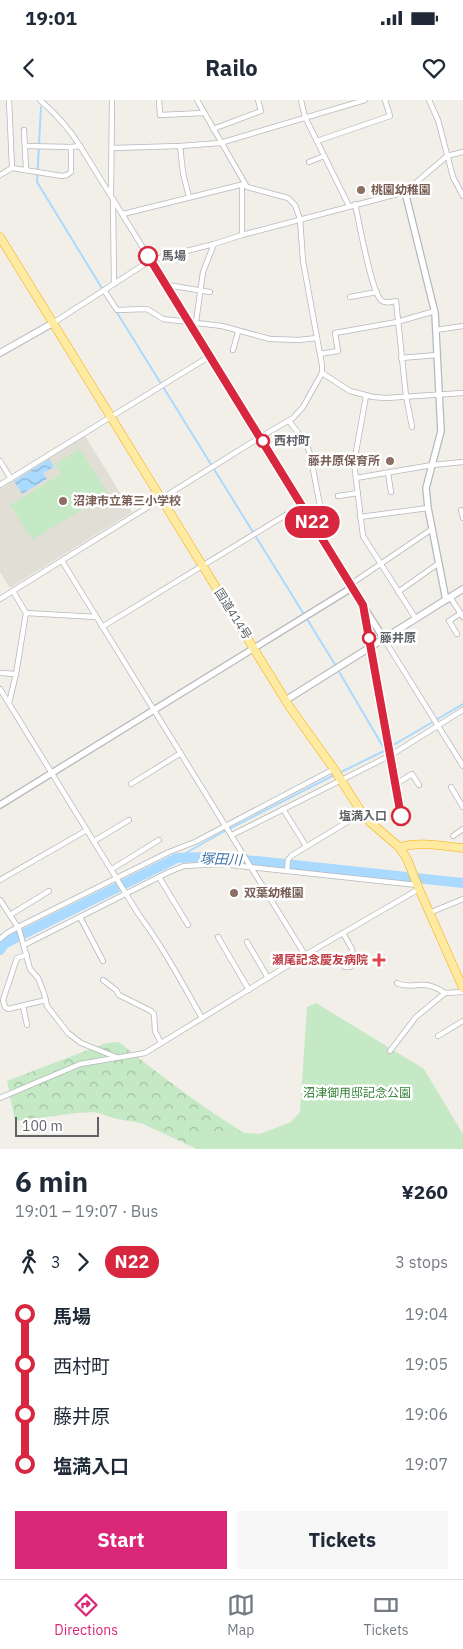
<!DOCTYPE html>
<meta charset="utf-8">
<style>
:root{--surface:#fff;--page:#f6f6f7;--text:#1f2937;--muted:#747a83;--line:#e0e1e3;--accent:#db2777}
body{margin:0;font-family:"IBM Plex Sans","Noto Sans JP",sans-serif;background:var(--page);color:var(--text);height:100vh;display:flex;flex-direction:column;font-size:19px;white-space:nowrap}
*{box-sizing:border-box;margin:0}
p{font-size:16px;color:var(--muted)}
.icon{flex:none;width:28px;height:28px;fill:none;stroke:currentColor;stroke-width:2;stroke-linecap:round;stroke-linejoin:round}
.map{position:relative;height:1049px;overflow:hidden}
.details{display:flex;flex-direction:column;background:var(--surface);flex:1}
.details>*{flex:none}
.badge{padding:0 10px;border-radius:16px;font-size:18px;line-height:32px}
.scale{position:absolute;left:15px;bottom:12px;width:84px;box-sizing:border-box;padding-left:5px;border:2px solid #5f6368;border-top:0;font-size:14px;line-height:18px;white-space:nowrap;color:#5f6368;-webkit-text-stroke:4px #fff;paint-order:stroke}
.map>.badge{position:absolute;translate:-50% -50%;box-shadow:0 0 0 2px #fff}
.legs{display:flex;align-items:center;gap:8px;height:55px;padding:0 15px;font-size:16px}
.legs p{margin-inline-start:auto}
.overview{display:flex;align-items:center;justify-content:space-between;height:85px;padding:0 15px}
h1{font-size:28px;font-weight:800;line-height:38px}
.button{display:flex;gap:10px;margin-top:auto;padding:10px 15px}
.button a{flex:1;height:58px;border-radius:0px;background:var(--accent);color:#fff;font-size:20px;font-weight:800;line-height:58px;text-align:center}
.button a+a{background:var(--page);color:var(--text)}
ul{padding:0 15px;list-style:none}
li{display:flex;align-items:center;gap:18px;height:50px;font-size:19px}
li i{display:grid;place-items:center;width:8px;height:100%;margin:0 6px;background:currentColor}
li i::after{content:'';width:12px;height:12px;margin:-6px;border:4px solid;border-radius:50%;background:var(--surface)}
li p{margin-inline-start:auto}
li:first-child i{background:linear-gradient(#0000 50%,currentColor 0)}
li:last-child i{background:linear-gradient(currentColor 50%,#0000 0)}
.status{display:flex;justify-content:space-between;align-items:center;height:35px;padding:0 25px;background:var(--surface);direction:ltr}
.status svg{height:14px;fill:currentColor}
header{display:flex;justify-content:space-between;align-items:center;height:65px;padding:0 15px;background:var(--surface);font-size:22px;font-weight:800}
.tabs{display:flex;justify-content:space-around;align-items:center;height:70px;border-top:1px solid var(--line);background:var(--surface);font-size:14px;color:var(--muted)}
.tabs a{display:grid;justify-items:center;gap:2px}
.tabs .selected{color:var(--accent)}
.map>svg:first-child{display:block}
</style>
<div class="status"><b>19:01</b><svg viewBox="0 0 49 12"><path d="M0 12V9h3v3zM5 12V6h3v6zM10 12V3h3v9zM15 12V0h3v12zM26 1h20v11H26zM47 4h2v5h-2z"/></svg></div>
<header><svg class="icon" aria-label="back" viewBox="0 0 24 24"><path d="M15 5l-7 7 7 7"/></svg>Railo<svg class="icon" aria-label="heart" viewBox="0 0 24 24"><path d="M12 20l-8-8c-3-5 5-10 8-4 3-6 11-1 8 4z"/></svg></header>
<div class="map">
<svg width="463" height="1049" viewBox="0 0 463 1049">
<defs>
<pattern id="forest-crowns" width="20" height="18" patternUnits="userSpaceOnUse" patternTransform="scale(1.25)"><rect width="20" height="18" fill="#c5e8c5"/><path d="M2 6a3 3 0 1 1 6 0M12 15a3 3 0 1 1 6 0" fill="none" stroke="#a3c0a4"/></pattern>
<pattern id="water-waves" width="16" height="10" patternUnits="userSpaceOnUse" patternTransform="scale(1.25)"><rect width="16" height="10" fill="#aadaff"/><path d="M0 5q4-4 8 0t8 0" fill="none" stroke="#8eb4d2"/></pattern>
</defs>
<rect width="100%" height="100%" fill="#f1efe8"/>
<polygon fill="#e1ded6" points="85,336 132,412 10,488 0,472 0,389"/>
<path fill="url(#forest-crowns)" d="M119 942C166 981 215 1016 267 1047L266 1049H197L141 1023 117 1019 95 1012 77 1013 15 1021 7 981 106 943Z"/>
<g fill="#c5e8c5">
<polygon points="80,349 108,394 32,440 10,405 61,374 55,364"/>
<polygon points="316,903 424,969 463,1034 463,1049 196,1049 203,1030 260,1034 291,1022 300,1012 307,907"/>
</g>
<polygon fill="url(#water-waves)" points="49,359 54,367 43,373 47,379 22,394 14,381"/>
<g fill="none" stroke-linecap="round" stroke-linejoin="round">
<g stroke="#aadaff" stroke-width="2">
<polyline points="41,7 37,82 103,190"/>
<polyline points="116,211 336,566"/>
<polyline points="338,570 385,650"/>
<polyline points="390,647 463,604"/>
<polyline points="339,673 386,650"/>
<polyline points="177,758 223,732 334,675"/>
</g>
<polyline stroke="#aadaff" stroke-width="10" points="0,850 4,844 15,838 177,758 204,757 257,761 463,783"/>
<defs>
<g id="minor">
<polyline points="9,0 12,68"/>
<path d="M40 0C56 14 69 28 80 46L353 487"/>
<polyline points="159,0 160,15 204,13"/>
<polyline points="301,0 305,17 349,106"/>
<polyline points="429,0 438,20 453,77 463,96"/>
<polyline points="213,29 261,11 258,0"/>
<polyline points="24,30 26,70"/>
<polyline points="317,41 390,16 385,0"/>
<polyline points="25,46 71,47"/>
<polyline points="180,46 183,73 189,97"/>
<polyline points="112,48 180,46 220,43 365,0"/>
<polyline points="309,62 324,56"/>
<polyline points="0,75 12,68 62,76 67,75 71,72 71,47 80,46"/>
<polyline points="111,95 112,0"/>
<polyline points="113,101 114,184"/>
<path d="M355 104C359 121 371 191 381 200 385 204 391 202 396 201L406 296 412 327"/>
<polyline points="123,114 244,84"/>
<polyline points="242,135 242,88 244,84"/>
<polyline points="167,185 210,192"/>
<polyline points="104,190 117,210 147,209 163,219 222,226 270,239 299,240 317,238"/>
<polyline points="350,197 377,192"/>
<polyline points="196,222 203,172 214,144"/>
<polyline points="53,223 151,160 214,144 242,135 405,92 447,56 463,52"/>
<polyline points="436,230 463,226"/>
<polyline points="233,250 238,232"/>
<polyline points="320,254 338,251 335,233 397,222 435,211"/>
<polyline points="401,258 437,255"/>
<polyline points="322,273 350,291 373,297 386,298 463,293"/>
<polyline points="366,296 354,363 363,436 416,519"/>
<polyline points="289,321 306,343 310,354 324,426 321,436"/>
<polyline points="0,361 11,379"/>
<polyline points="388,373 391,392"/>
<polyline points="356,378 432,365 463,362"/>
<polyline points="0,385 210,256"/>
<polyline points="338,396 358,393"/>
<polyline points="461,410 463,418"/>
<polyline points="360,417 428,408"/>
<polyline points="62,461 305,855"/>
<polyline points="351,484 432,429"/>
<polyline points="398,492 439,463"/>
<polyline points="450,497 463,517"/>
<polyline points="0,499 262,336 293,318 303,307 322,273 322,265 303,161 300,119 295,105 288,98 247,87 197,0"/>
<polyline points="26,513 96,517"/>
<polyline points="102,527 302,405"/>
<polyline points="457,534 449,521 461,513"/>
<polyline points="384,539 463,666"/>
<polyline points="0,573 16,574"/>
<path d="M0 589 139 815C163 847 182 883 202 918"/>
<polyline points="9,603 16,574 26,513 13,491"/>
<polyline points="131,684 181,653"/>
<polyline points="396,684 412,674 419,685"/>
<polyline points="451,687 463,707"/>
<polyline points="283,709 306,746"/>
<polyline points="232,735 391,655 463,610"/>
<polyline points="453,736 463,729"/>
<polyline points="94,741 129,720"/>
<polyline points="112,769 159,740"/>
<polyline points="287,771 288,760 291,756 362,713"/>
<polyline points="159,777 188,825"/>
<polyline points="0,780 87,730"/>
<polyline points="0,800 19,829 30,869 38,878 44,893 47,906 68,933 81,943 116,957"/>
<polyline points="429,813 463,799"/>
<polyline points="10,815 49,791"/>
<polyline points="80,817 103,861"/>
<polyline points="343,833 352,849 354,861 350,867 345,867"/>
<polyline points="218,837 249,890"/>
<polyline points="0,839 7,833 18,827 169,752 195,742 334,669"/>
<polyline points="247,842 268,878"/>
<polyline points="24,845 169,772 184,766 221,764 417,785"/>
<polyline points="27,855 17,858 3,900 5,907 8,909 46,900"/>
<polyline points="103,880 116,890 119,895 151,911 154,914 155,931 161,943"/>
<path d="M397 883C406 888 416 884 426 885 433 886 439 889 445 893"/>
<polyline points="23,906 27,925"/>
<polyline points="438,936 463,921"/>
<polyline points="390,951 416,917 445,893 463,892"/>
<polyline points="0,998 80,964 145,953 305,855 419,789"/>
</g>
<g id="tertiary">
<polyline points="405,92 435,213 441,331 426,388 428,408 446,500"/>
<polyline points="365,509 384,539"/>
<polyline points="0,705 353,487 363,505 401,716"/>
</g>
<g id="secondary">
<polyline points="0,253 53,223"/>
<polyline points="286,600 463,489"/>
</g>
<g id="trunk">
<polyline points="0,137 289,606 334,669 362,713 370,722 399,747 407,759 419,789 463,888"/>
<path d="M399 747C421 741 441 746 463 748"/>
</g>
</defs>
<use href="#minor" stroke="#b5b8bc" stroke-width="6"/>
<use href="#tertiary" stroke="#b5b8bc" stroke-width="8"/>
<use href="#secondary" stroke="#b6babf" stroke-width="8"/>
<use href="#trunk" stroke="#f9ab00" stroke-width="9"/>
<use href="#minor" stroke="#fff" stroke-width="4.5"/>
<use href="#tertiary" stroke="#fff" stroke-width="5.5"/>
<use href="#secondary" stroke="#fff" stroke-width="6"/>
<use href="#trunk" stroke="#feeaa1" stroke-width="8"/>
</g>
<g fill="none" stroke-linecap="round" stroke-linejoin="round">
<defs>
<polyline id="line-1" points="148,156 363,505 401,716"/>
</defs>
<use href="#line-1" stroke="#fff" stroke-width="11"/>
<use href="#line-1" stroke="#d7263d" stroke-width="8"/>
</g>
<g fill="#8d6e63" stroke="#fff" stroke-width="2">
<circle cx="361" cy="90" r="5"/>
<circle cx="390" cy="361" r="5"/>
<circle cx="63" cy="401" r="5"/>
<circle cx="234" cy="793" r="5"/>
</g>
<g fill="#fff" stroke="#d7263d" stroke-width="2.5">
<circle cx="148" cy="156" r="9"/>
<circle cx="263" cy="341" r="6"/>
<circle cx="369" cy="538" r="6"/>
<circle cx="401" cy="716" r="9"/>
</g>
<path fill="#e0444e" stroke="#fff" stroke-width="2" d="M376.5 852.5h5v5h5v5h-5v5h-5v-5h-5v-5h5z"/>
<g text-anchor="middle" stroke-width="5" stroke-linejoin="round" paint-order="stroke">
<g font-size="12" font-weight="bold" fill="#785e54" stroke="#fff" text-anchor="start">
<text x="371" y="94">桃園幼稚園</text>
<text x="380" y="365" text-anchor="end">藤井原保育所</text>
<text x="73" y="405">沼津市立第三小学校</text>
<text x="244" y="797">双葉幼稚園</text>
</g>
<g font-size="12" font-weight="bold" fill="#5f6368" stroke="#fff" text-anchor="start">
<text x="162" y="160">馬場</text>
<text x="274" y="345">西村町</text>
<text x="380" y="542">藤井原</text>
<text x="387" y="720" text-anchor="end">塩満入口</text>
</g>
<g font-size="12" fill="#5f6368" stroke="#fff">
<text transform="translate(233 514) rotate(58)" y="4">国道414号</text>
</g>
<g font-size="12" font-weight="bold" fill="#be3a42" stroke="#fff" text-anchor="end">
<text x="368" y="864">瀬尾記念慶友病院</text>
</g>
<g font-size="12" fill="#348238" stroke="#fff">
<text x="357" y="997">沼津御用邸記念公園</text>
</g>
<g font-size="14" font-style="italic" fill="#4174aa" stroke="#fff">
<text transform="translate(221 759) rotate(2)" y="5">塚田川</text>
</g>
</g>
</svg>
<div class="scale">100 m</div>
<b class="badge" style="left:312px;top:422px;background:#d7263d;color:#fff">N22</b>
</div>
<section class="details">
<div class="overview"><div><h1>6 min</h1><p>19:01 – 19:07 · Bus</p></div><b>¥260</b></div>
<div class="legs"><svg class="icon" aria-label="walk" viewBox="0 0 24 24"><circle cx="13" cy="4" r="2"/><path d="M13 8l-2 6 4 7M11 14l-3 7M7 12l3-4h3l4 4"/></svg>3<svg class="icon" aria-label="forward" viewBox="0 0 24 24"><path d="M9 5l7 7-7 7"/></svg><b class="badge" style="background:#d7263d;color:#fff">N22</b><p>3 stops</p></div>
<ul>
<li><i style="color:#d7263d"></i><b>馬場</b><p>19:04</p></li>
<li><i style="color:#d7263d"></i><span>西村町</span><p>19:05</p></li>
<li><i style="color:#d7263d"></i><span>藤井原</span><p>19:06</p></li>
<li><i style="color:#d7263d"></i><b>塩満入口</b><p>19:07</p></li>
</ul>
<div class="button"><a>Start</a><a>Tickets</a></div>
</section>
<nav class="tabs">
<a class="selected"><svg class="icon" aria-label="directions" viewBox="0 0 24 24"><path d="M12 3l9 9-9 9-9-9zM9 14v-3h6M13 9l2 2-2 2"/></svg>Directions</a>
<a><svg class="icon" aria-label="map" viewBox="0 0 24 24"><path d="M3 6l6-2 6 2 6-2v14l-6 2-6-2-6 2zM9 4v14M15 6v14"/></svg>Map</a>
<a><svg class="icon" aria-label="tickets" viewBox="0 0 24 24"><path d="M3 7h18v10H3zM15 7v10"/></svg>Tickets</a>
</nav>
